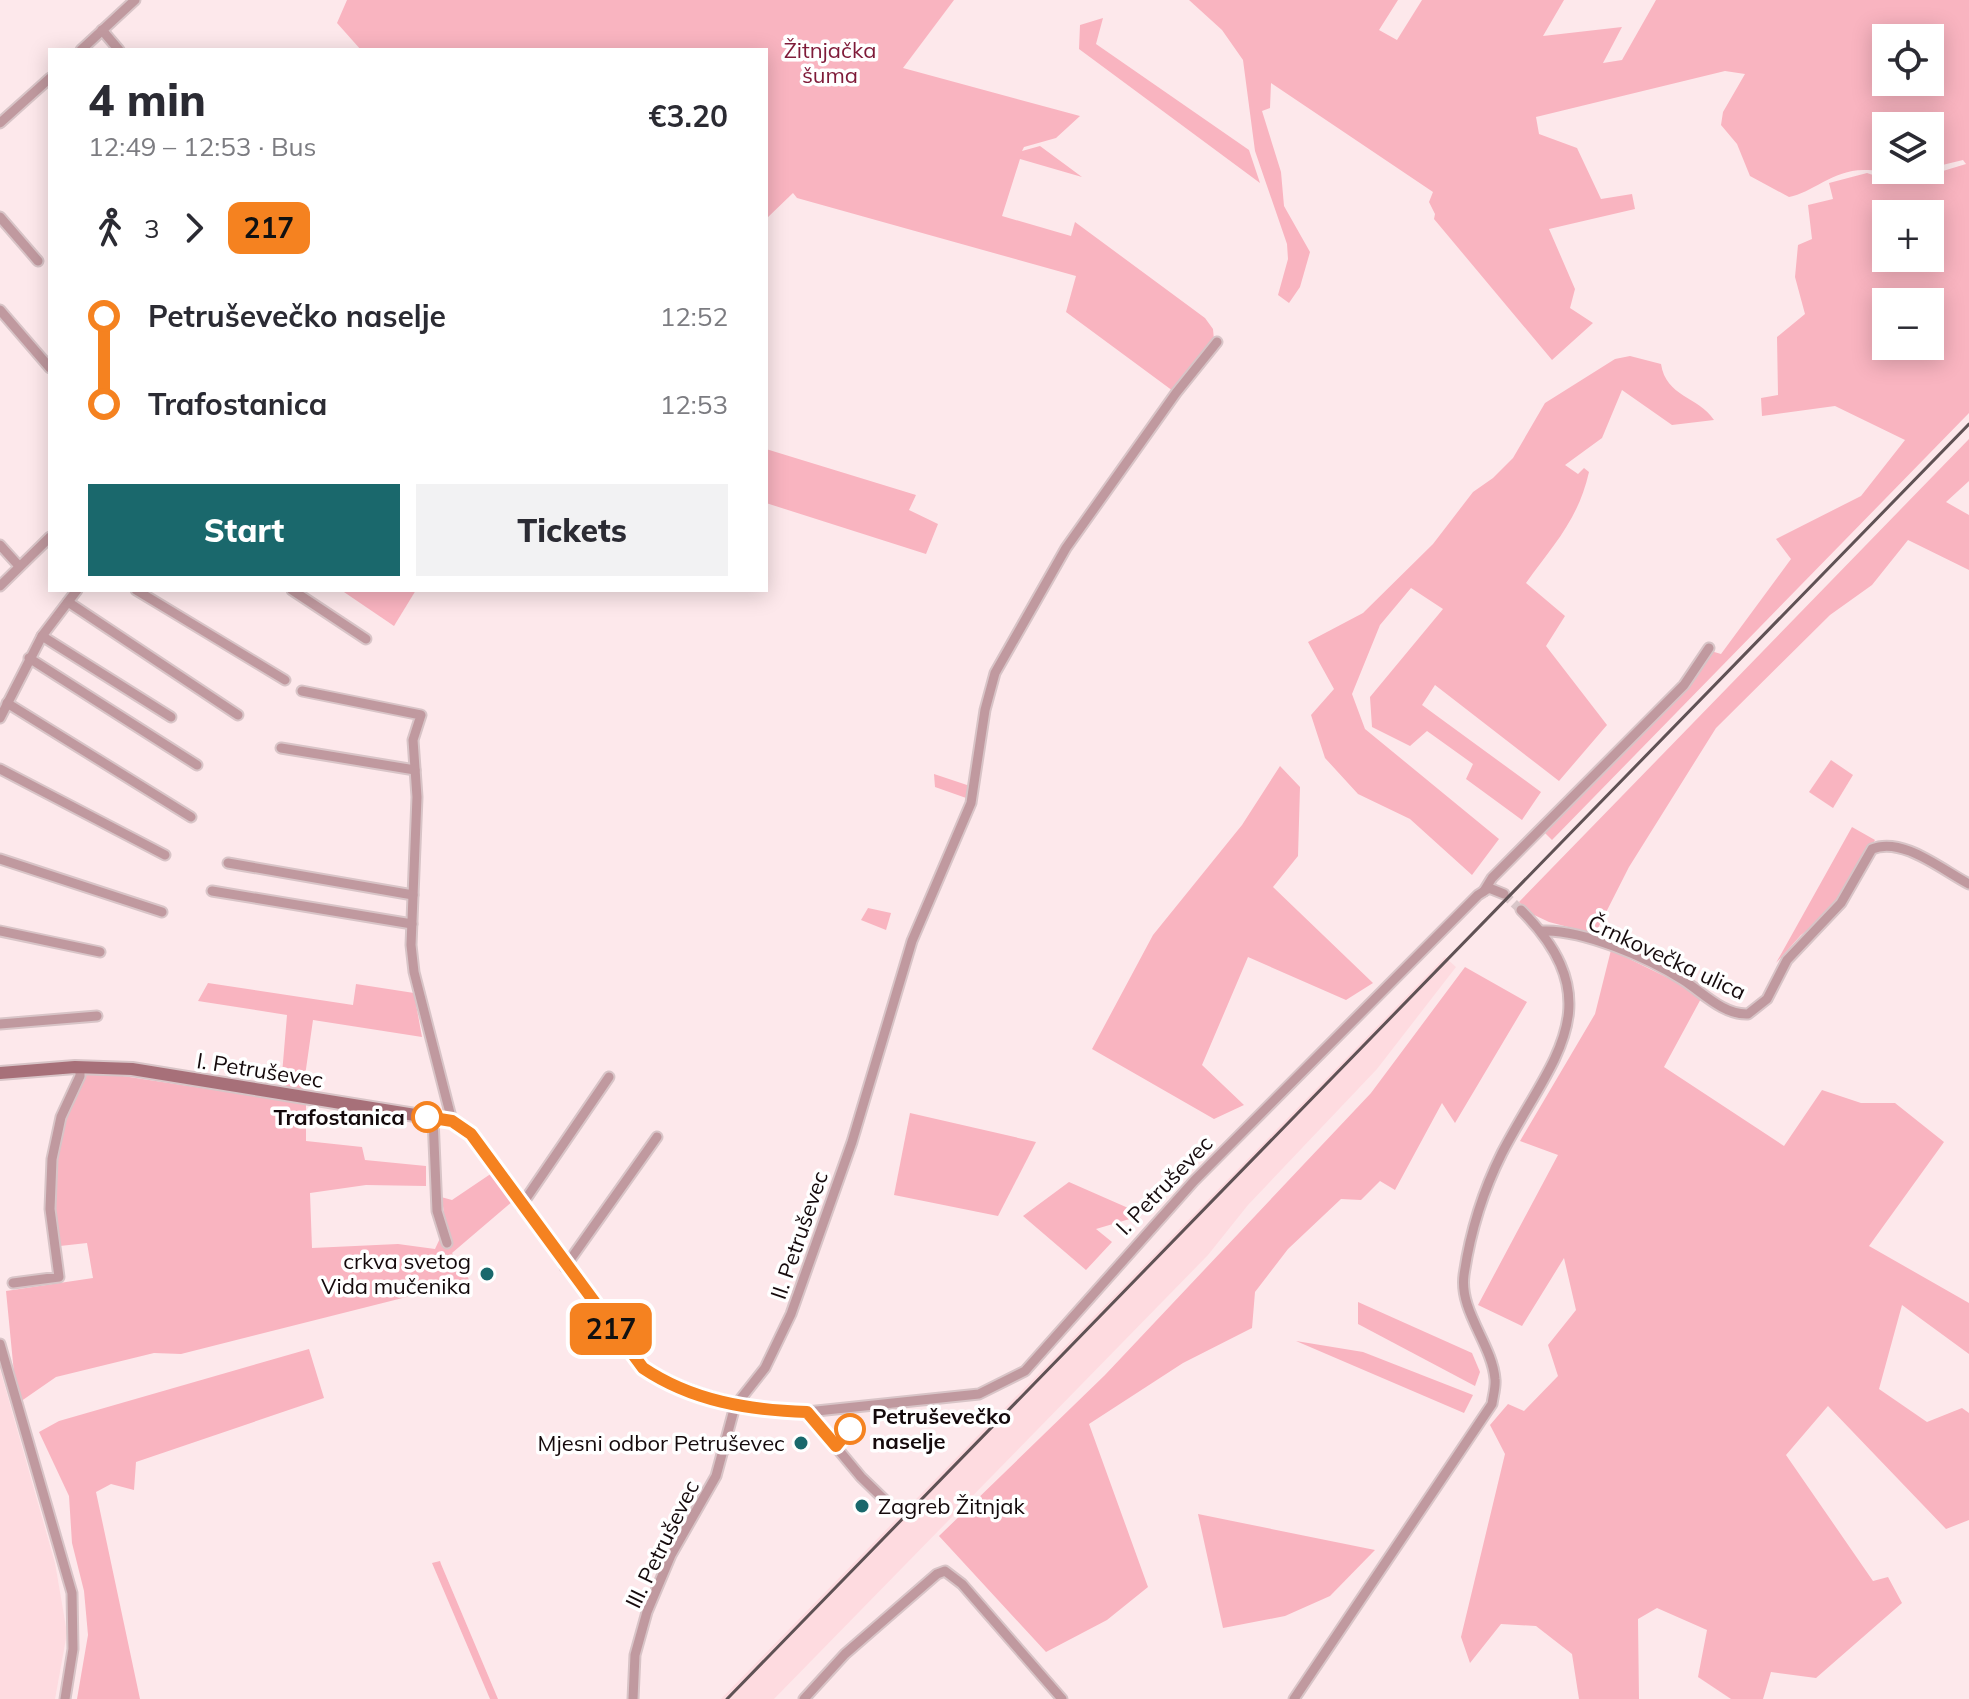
<!DOCTYPE html>
<meta charset="utf-8">
<style>
:root{--surface:#fff;--page:#f2f2f3;--text:#2b2b33;--muted:#7c7c81;--accent:#1a686c}
body{margin:0;font-family:Mulish,sans-serif;background:var(--page);color:var(--text);height:100vh;display:flex;flex-direction:column;font-size:30px;white-space:nowrap}
*{box-sizing:border-box;margin:0}
p{font-size:26px;color:var(--muted)}
.icon{flex:none;width:44px;height:44px;fill:none;stroke:currentColor;stroke-width:2;stroke-linecap:round;stroke-linejoin:round}
.map{position:relative;flex:1;overflow:hidden}
.details{position:absolute;left:48px;top:48px;width:720px;height:544px;display:flex;flex-direction:column;background:var(--surface);border-radius:0px;box-shadow:0 4px 20px #0003}
.details>*{flex:none}
.badge{padding:0 16px;border-radius:12px;font-size:28px;line-height:52px}
.controls{position:absolute;left:1872px;top:24px;display:grid;gap:16px}
.controls a{display:grid;place-items:center;width:72px;height:72px;border-radius:0px;background:var(--surface);box-shadow:0 4px 20px #0003;font-size:40px}
.map>.badge{position:absolute;translate:-50% -50%;box-shadow:0 0 0 4px #fff}
.legs{display:flex;align-items:center;gap:12px;height:88px;padding:0 40px;font-size:26px}
.legs p{margin-inline-start:auto}
.head{display:flex;align-items:center;justify-content:space-between;height:136px;padding:0 40px}
h1{font-size:44px;font-weight:800;line-height:60px}
.cta{display:flex;gap:16px;margin-top:auto;padding:16px 40px}
.cta a{flex:1;height:92px;border-radius:0px;background:var(--accent);color:#fff;font-size:32px;font-weight:800;line-height:92px;text-align:center}
.cta a+a{background:var(--page);color:var(--text)}
ul{padding:0 40px;list-style:none}
li{display:flex;align-items:center;gap:28px;height:88px;font-size:30px}
li i{display:grid;place-items:center;width:12px;height:100%;margin:0 10px;background:currentColor}
li i::after{content:'';width:20px;height:20px;margin:-10px;border:6px solid;border-radius:50%;background:var(--surface)}
li p{margin-inline-start:auto}
li:first-child i{background:linear-gradient(#0000 50%,currentColor 0)}
li:last-child i{background:linear-gradient(currentColor 50%,#0000 0)}
.map>svg:first-child{display:block}
</style>
<div class="map">
<svg width="1969" height="1699" viewBox="0 0 1969 1699">
<rect width="100%" height="100%" fill="#fde8eb"/>
<g fill="#fedbe0">
<polygon points="1445,957 1456,967 1377,1069 1248,1205 1208,1255 774,1699 721,1699"/>
<polygon points="0,1369 55,1563 67,1633 55,1699 0,1699"/>
</g>
<g fill="#f9b4c0" fill-rule="evenodd">
<polygon points="347,0 954,0 903,68 1080,116 1056,138 1024,147 1022,151 1040,146 1082,177 1020,159 1002,216 1071,236 1075,222 1205,318 1213,329 1214,340 1173,391 1066,312 1076,276 797,198 793,193 766,219 766,50 361,50 337,23"/>
<path d="M1189 0H1398L1379 30 1397 40 1422 0H1564L1543 36 1622 27 1603 63 1622 60 1656 0H1969V413L1552 840 1542 830 1711 651 1721 654 1791 559 1776 539 1861 496 1905 440 1835 406 1762 416 1761 398 1778 395 1777 337 1805 314 1795 277 1798 245 1812 239 1808 205 1833 199 1829 183 1867 173 1900 184 1966 164 1963 160 1930 168V126H1886V170H1926C1891 185 1896 170 1865 170 1834 169 1812 193 1789 197L1750 176 1737 144 1721 125 1723 112 1745 74 1725 71 1536 117 1539 134 1577 148 1601 199 1632 194 1635 209 1549 229 1575 289 1570 308 1593 323 1552 360 1434 219 1435 214 1429 202 1433 192 1271 83 1270 108 1262 111 1281 172 1284 206 1310 252 1300 287 1289 303 1278 295 1288 259 1287 244 1255 151 1243 60 1222 30ZM1886 38H1930V82H1886ZM1886 214H1930V258H1886ZM1886 302H1930V346H1886Z"/>
<polygon points="1103,18 1096,44 1249,150 1260,183 1079,49 1080,25"/>
<path d="M1630 356 1661 364C1666 397 1698 396 1714 420L1672 425 1622 390 1602 438 1565 465 1578 474 1584 468 1589 472C1578 520 1554 544 1526 583L1565 616 1546 646 1607 725 1559 781 1435 685 1422 705 1541 792 1522 820 1466 779 1473 764 1427 731 1410 746 1372 727 1370 697 1443 609 1411 588 1380 625 1352 694 1365 729 1499 839 1472 875 1410 819 1358 794 1325 758 1311 715 1334 689 1308 642 1363 613 1433 544 1473 492 1493 478 1513 458 1545 403 1615 359Z"/>
<polygon points="1969,439 1969,481 1946,502 1969,515 1969,570 1908,540 1872,585 1830,615 1716,728 1629,867 1595,934 1549,922 1530,913 1519,902"/>
<polygon points="766,449 916,495 909,510 938,524 926,554 766,503"/>
<polygon points="341,590 416,590 394,626"/>
<polygon points="1831,760 1853,775 1833,808 1809,792"/>
<polygon points="1280,766 1300,787 1298,856 1273,887 1373,983 1346,1000 1248,957 1202,1065 1244,1105 1214,1119 1092,1049 1153,935 1242,825"/>
<polygon points="934,774 973,787 969,799 935,787"/>
<polygon points="1852,827 1875,840 1828,915 1801,935 1776,963"/>
<polygon points="868,908 891,913 886,930 861,920"/>
<polygon points="1611,950 1703,995 1664,1067 1784,1146 1822,1090 1861,1103 1895,1103 1944,1142 1869,1246 1969,1303 1969,1354 1902,1305 1879,1389 1927,1422 1962,1408 1969,1413 1969,1520 1946,1529 1828,1406 1786,1455 1873,1581 1888,1577 1902,1603 1816,1678 1771,1672 1763,1699 1731,1699 1698,1677 1707,1630 1657,1608 1638,1619 1639,1699 1579,1699 1572,1654 1536,1626 1501,1624 1470,1663 1461,1637 1505,1454 1490,1425 1508,1404 1524,1411 1558,1376 1548,1345 1576,1310 1564,1258 1522,1326 1478,1305 1558,1155 1520,1141 1595,1014"/>
<polygon points="1465,967 1527,1002 1455,1123 1442,1103 1395,1190 1380,1181 1361,1200 1341,1199 1288,1249 1255,1292 1252,1328 1183,1363 1089,1424 1148,1587 1107,1620 1046,1652 939,1536 1105,1375 1371,1093"/>
<polygon points="208,983 353,1005 356,984 414,993 422,1037 313,1020 303,1090 281,1086 287,1015 198,1001"/>
<path d="M103 1073 306 1104V1141L362 1147 365 1160 426 1166V1186L366 1185 310 1193 312 1248 398 1244 435 1249C445 1230 446 1216 441 1197L452 1200 492 1173 513 1201 452 1253 470 1281 181 1354 154 1353 56 1377 17 1404 6 1291 93 1278 87 1243 60 1246C36 1175 49 1142 76 1075Z"/>
<polygon points="910,1113 1036,1142 998,1216 894,1195"/>
<polygon points="1069,1182 1135,1211 1133,1218 1096,1229 1112,1242 1086,1270 1023,1216"/>
<polygon points="1358,1302 1472,1353 1480,1372 1475,1386 1358,1324"/>
<polygon points="1296,1341 1363,1352 1473,1395 1464,1413"/>
<polygon points="309,1349 324,1398 136,1462 134,1490 111,1484 96,1492 140,1699 77,1699 88,1635 84,1591 72,1543 69,1496 39,1432 59,1421"/>
<polygon points="1198,1514 1375,1550 1330,1596 1285,1616 1223,1628"/>
<polygon points="440,1561 441,1564 498,1699 490,1699 432,1563"/>
</g>
<g fill="none" stroke-linecap="round" stroke-linejoin="round">
<polyline stroke="#dac7ca" stroke-width="9" stroke-dasharray="9 4.5" stroke-linecap="butt" points="1504,894 1521,910"/>
<defs>
<g id="street">
<polyline points="102,30 119,50"/>
<polyline points="81,50 135,0"/>
<polyline points="0,123 50,78"/>
<polyline points="0,217 38,261"/>
<polyline points="0,310 50,368"/>
<polyline points="0,545 19,566"/>
<polyline points="0,586 50,537"/>
<polyline points="136,590 285,680"/>
<polyline points="292,590 366,639"/>
<polyline points="68,602 238,715"/>
<polyline points="42,636 171,717"/>
<polyline points="29,658 197,765"/>
<polyline points="302,691 421,715 413,740 417,797 411,945 414,972 452,1121"/>
<polyline points="7,703 191,817"/>
<polyline points="0,718 42,636 77,590"/>
<polyline points="281,748 415,770"/>
<polyline points="0,769 165,855"/>
<polyline points="0,859 162,912"/>
<polyline points="228,863 413,895"/>
<polyline points="212,891 412,924"/>
<polyline points="1484,891 1492,878 1684,685 1709,648"/>
<polyline points="0,931 100,952"/>
<path d="M1542 931C1582 929 1649 958 1683 980 1702 992 1723 1015 1748 1014L1767 999 1787 960 1841 903 1872 849C1902 836 1942 870 1969 884"/>
<polyline points="0,1024 97,1016"/>
<polyline points="433,1118 437,1211 447,1243"/>
<polyline points="521,1206 609,1077"/>
<polyline points="565,1267 657,1137"/>
<polyline points="13,1283 59,1277 50,1209 52,1159 61,1117 80,1076 80,1067"/>
<polyline points="0,1344 72,1593 73,1649 65,1699"/>
<polyline points="807,1412 979,1394 1025,1371 1194,1181 1478,895 1489,888 1504,894"/>
<polyline points="807,1412 861,1477 895,1510"/>
<polyline points="633,1699 635,1655 647,1612 671,1555 716,1476 735,1406 765,1368 791,1314 852,1142 912,941 971,803 985,710 995,673 1066,548 1176,393 1217,342"/>
<polyline points="804,1699 845,1654 937,1574 945,1571 962,1584 1062,1699"/>
<path d="M1294 1699 1492 1404C1493 1396 1496 1387 1495 1379 1492 1344 1459 1311 1464 1275 1470 1233 1483 1191 1502 1153 1550 1060 1615 1005 1521 910"/>
</g>
<path id="secondary" d="M0 1073 75 1067 132 1069 452 1121 471 1134 643 1368C693 1400 748 1410 807 1412"/>
</defs>
<use href="#street" stroke="#d8c4c7" stroke-width="13"/>
<use href="#secondary" stroke="#d8c4c7" stroke-width="16"/>
<use href="#street" stroke="#c0999f" stroke-width="9"/>
<use href="#secondary" stroke="#a77079" stroke-width="12"/>
<polyline stroke="#605255" stroke-width="3" points="727,1699 1969,424"/>
</g>
<g fill="none" stroke-linecap="round" stroke-linejoin="round">
<defs>
<path id="line-1" d="M427 1117 452 1121 471 1134 643 1368C692 1401 748 1410 807 1412L836 1446 850 1429"/>
</defs>
<use href="#line-1" stroke="#fff" stroke-width="18"/>
<use href="#line-1" stroke="#f58220" stroke-width="12"/>
</g>
<g fill="#fff" stroke="#f58220" stroke-width="4">
<circle cx="427" cy="1117" r="14"/>
<circle cx="850" cy="1429" r="14"/>
</g>
<g fill="#1a686c" stroke="#fff" stroke-width="3">
<circle cx="487" cy="1274" r="8"/>
<circle cx="801" cy="1443" r="8"/>
<circle cx="862" cy="1506" r="8"/>
</g>
<g text-anchor="middle" stroke-width="7" stroke-linejoin="round" paint-order="stroke">
<g font-size="22" fill="#7f1b39" stroke="#fff">
<text x="830" y="58">Žitnjačka<tspan x="830" dy="25">šuma</tspan></text>
</g>
<g font-size="22" fill="#150a0c" stroke="#fff">
<text transform="translate(1667 957) rotate(25)" y="8">Črnkovečka ulica</text>
<text transform="translate(260 1070) rotate(9)" y="8">I. Petruševec</text>
<text transform="translate(1164 1185) rotate(-46)" y="8">I. Petruševec</text>
<text transform="translate(799 1235) rotate(-71)" y="8">II. Petruševec</text>
<text transform="translate(662 1544) rotate(-64)" y="8">III. Petruševec</text>
</g>
<g font-size="22" font-weight="bold" fill="#150a0c" stroke="#fff" text-anchor="end">
<text x="405" y="1125">Trafostanica</text>
<text x="872" y="1424" text-anchor="start">Petruševečko<tspan x="872" dy="25">naselje</tspan></text>
</g>
<g font-size="22" fill="#150a0c" stroke="#fff" text-anchor="end">
<text x="471" y="1269">crkva svetog<tspan x="471" dy="25">Vida mučenika</tspan></text>
<text x="785" y="1451">Mjesni odbor Petruševec</text>
<text x="878" y="1514" text-anchor="start">Zagreb Žitnjak</text>
</g>
</g>
</svg>
<div class="controls">
<a><svg class="icon" aria-label="locate" viewBox="0 0 24 24"><circle cx="12" cy="12" r="6"/><path d="M12 2v4M12 18v4M2 12h4M18 12h4"/></svg></a>
<a><svg class="icon" aria-label="layers" viewBox="0 0 24 24"><path d="M12 4l9 5-9 5-9-5zM3 14l9 5 9-5"/></svg></a>
<a>+</a>
<a>−</a>
</div>
<b class="badge" style="left:611px;top:1329px;background:#f58220;color:#111">217</b>
<section class="details">
<div class="head"><div><h1>4 min</h1><p>12:49 – 12:53 · Bus</p></div><b>€3.20</b></div>
<div class="legs"><svg class="icon" aria-label="walk" viewBox="0 0 24 24"><circle cx="13" cy="4" r="2"/><path d="M13 8l-2 6 4 7M11 14l-3 7M7 12l3-4h3l4 4"/></svg>3<svg class="icon" aria-label="forward" viewBox="0 0 24 24"><path d="M9 5l7 7-7 7"/></svg><b class="badge" style="background:#f58220;color:#111">217</b></div>
<ul>
<li><i style="color:#f58220"></i><b>Petruševečko naselje</b><p>12:52</p></li>
<li><i style="color:#f58220"></i><b>Trafostanica</b><p>12:53</p></li>
</ul>
<div class="cta"><a>Start</a><a>Tickets</a></div>
</section>
</div>
